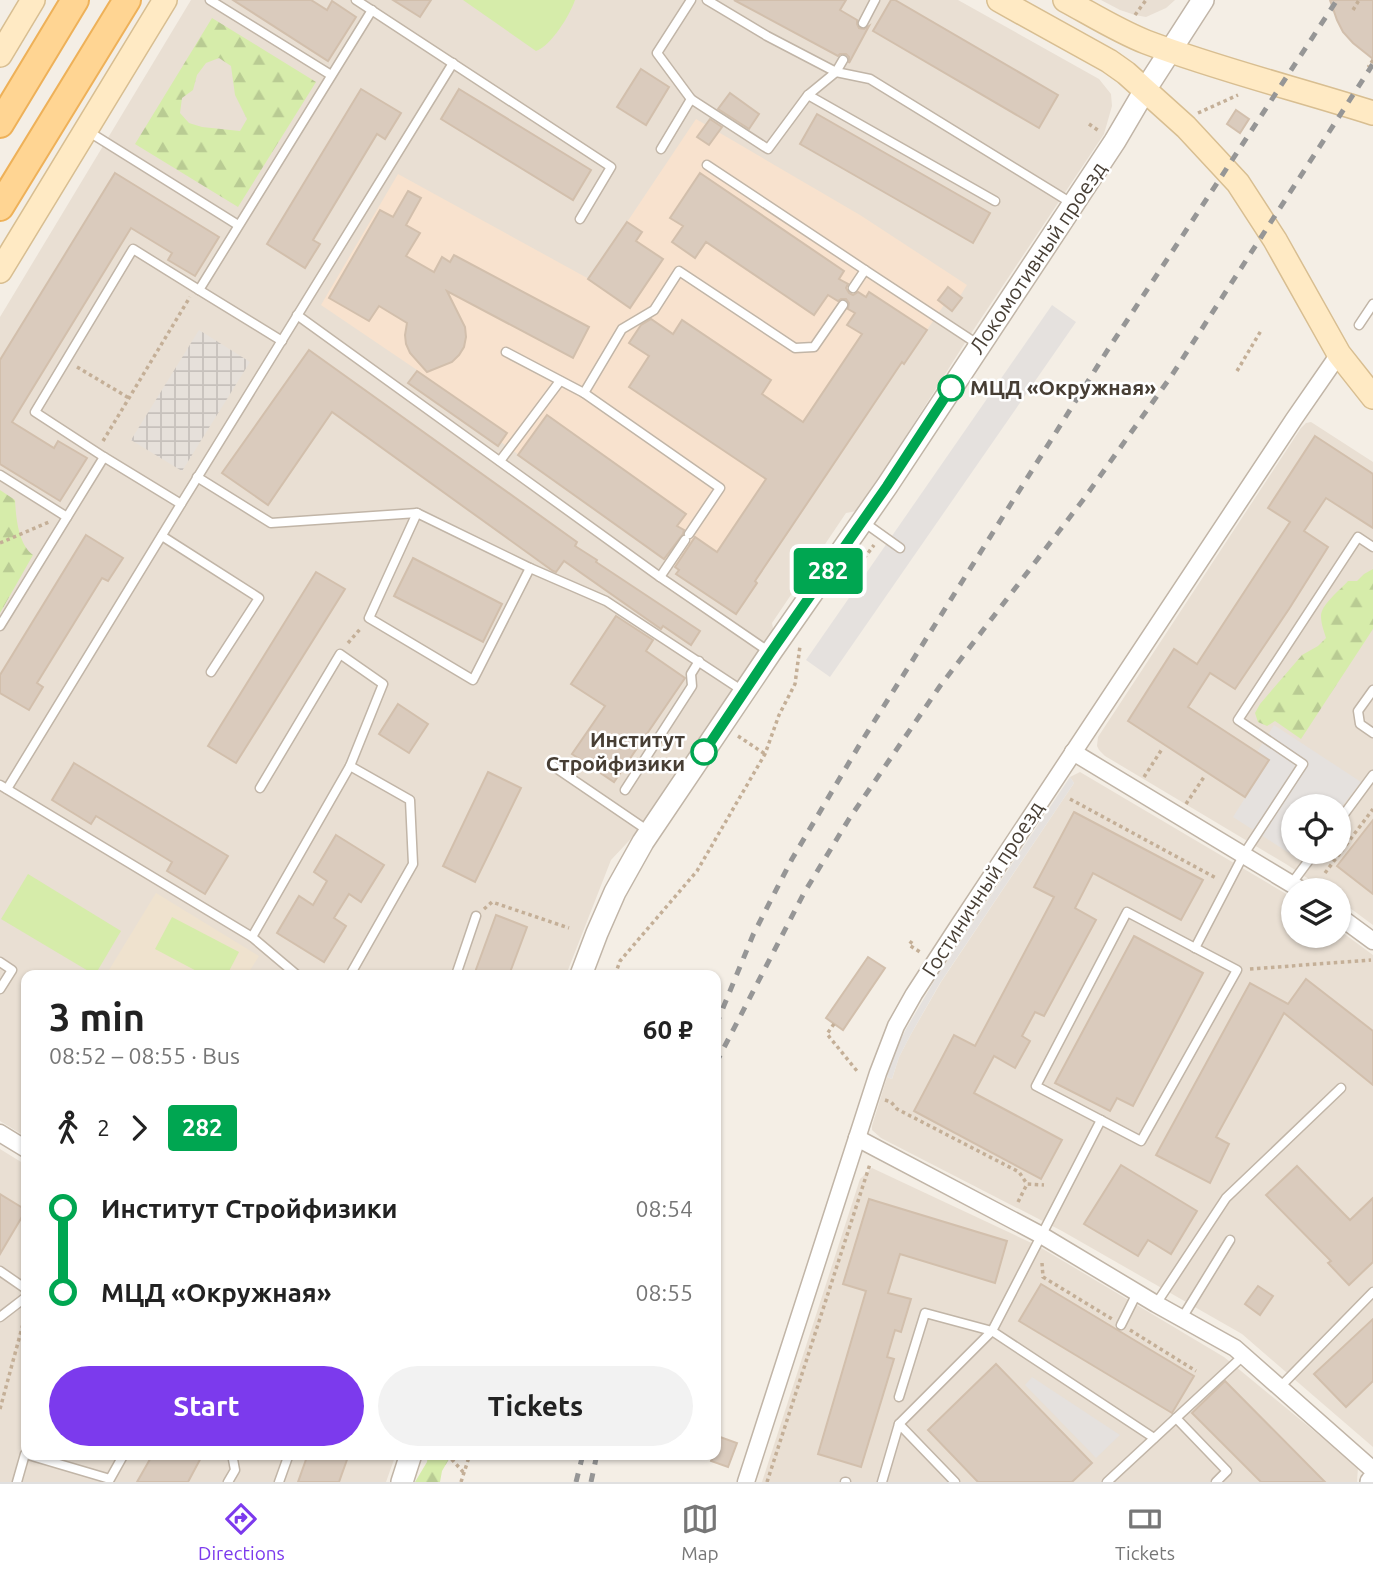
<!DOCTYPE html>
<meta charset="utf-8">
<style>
:root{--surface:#fff;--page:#f2f2f2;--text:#222;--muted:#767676;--line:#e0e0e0;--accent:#7c3aed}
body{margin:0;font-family:Ubuntu,sans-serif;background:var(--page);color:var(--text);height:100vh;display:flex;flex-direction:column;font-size:26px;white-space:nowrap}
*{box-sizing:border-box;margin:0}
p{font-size:23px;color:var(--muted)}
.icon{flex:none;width:38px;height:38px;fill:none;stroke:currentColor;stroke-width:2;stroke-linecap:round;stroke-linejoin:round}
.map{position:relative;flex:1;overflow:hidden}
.drawer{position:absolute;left:21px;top:970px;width:700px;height:490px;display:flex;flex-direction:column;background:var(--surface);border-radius:14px;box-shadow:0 2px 5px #0004}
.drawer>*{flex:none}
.badge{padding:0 14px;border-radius:5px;font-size:24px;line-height:46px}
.tools{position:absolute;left:1281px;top:794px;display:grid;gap:14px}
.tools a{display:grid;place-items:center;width:70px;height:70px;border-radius:50%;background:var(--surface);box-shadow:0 2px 5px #0004;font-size:35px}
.map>.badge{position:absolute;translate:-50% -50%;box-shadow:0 0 0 4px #fff}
.legs{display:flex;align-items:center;gap:10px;height:77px;padding:0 28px;font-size:23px}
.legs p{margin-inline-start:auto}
.summary{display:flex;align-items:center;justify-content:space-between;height:119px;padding:0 28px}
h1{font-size:38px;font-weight:700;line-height:52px}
.button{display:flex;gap:14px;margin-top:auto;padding:14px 28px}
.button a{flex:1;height:80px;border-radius:42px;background:var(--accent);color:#fff;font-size:28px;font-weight:700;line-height:80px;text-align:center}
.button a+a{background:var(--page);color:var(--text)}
ul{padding:0 28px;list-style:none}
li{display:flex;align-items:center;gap:24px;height:84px;font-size:26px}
li i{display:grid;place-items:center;width:10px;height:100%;margin:0 9px;background:currentColor}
li i::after{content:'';width:18px;height:18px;margin:-9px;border:5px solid;border-radius:50%;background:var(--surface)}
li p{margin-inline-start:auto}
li:first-child i{background:linear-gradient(#0000 50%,currentColor 0)}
li:last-child i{background:linear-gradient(currentColor 50%,#0000 0)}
.dock{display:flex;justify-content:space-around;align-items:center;height:98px;border-top:2px solid var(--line);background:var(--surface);font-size:19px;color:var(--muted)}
.dock a{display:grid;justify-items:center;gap:4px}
.dock .current{color:var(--accent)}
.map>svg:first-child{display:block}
</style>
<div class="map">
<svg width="1373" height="1482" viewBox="0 0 1373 1482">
<defs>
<pattern id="industrial-grid" width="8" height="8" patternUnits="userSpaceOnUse" patternTransform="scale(1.75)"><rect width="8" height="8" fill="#e6e0da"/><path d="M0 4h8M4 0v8" fill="none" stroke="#c7c1bc"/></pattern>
<pattern id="forest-firs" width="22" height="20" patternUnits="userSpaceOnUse" patternTransform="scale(1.75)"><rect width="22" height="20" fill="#d6ecaa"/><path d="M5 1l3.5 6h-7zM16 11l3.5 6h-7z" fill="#b9cb93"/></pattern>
</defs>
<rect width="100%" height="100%" fill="#f4eee5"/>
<g fill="#e9dfd3" fill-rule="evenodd">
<polygon points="191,0 958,0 1099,79 1111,94 1112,106 1104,134 968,338 878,480 857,511 846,513 772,623 774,633 642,827 611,860 566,975 26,975 26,1137 0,1121 0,317"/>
<polygon points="1101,0 1175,0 1166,8 1146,17 1135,15 1120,10"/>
<path d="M1311 422 1373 462V925L1339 900V891H1327L1286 864 1105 756 1099 750 1097 746 1098 737 1301 428 1306 423ZM1293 807H1339V852H1293Z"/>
<polygon points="1080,772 1293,898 1293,936 1339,936 1339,930 1373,955 1373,1447 1242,1334 1062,1231 881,1138 872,1130 872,1126 887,1077 892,1079 899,1057 911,1034 941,982 1074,783 1070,777"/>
<polygon points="0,1149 26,1165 26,1454 396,1454 386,1482 0,1482"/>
<polygon points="872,1168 1038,1246 1224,1357 1358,1467 1357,1482 762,1482 860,1179"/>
</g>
<polygon fill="#f8e2ce" points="696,119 860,215 967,285 960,296 962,297 952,311 944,305 904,364 902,363 755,581 757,583 736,614 676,574 679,569 501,442 498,446 408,383 417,370 321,305 398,174 589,279"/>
<polygon fill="url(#industrial-grid)" points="199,330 250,362 182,471 131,440"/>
<polygon fill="#efe2ce" points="156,893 259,956 247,975 106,975"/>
<g fill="#d6ecaa">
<path d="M463 0H575C570 15 551 46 536 51Z"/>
<polygon points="28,874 121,931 95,975 1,919"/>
<polygon points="172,917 239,952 227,975 204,975 155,949"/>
</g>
<g fill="url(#forest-firs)" fill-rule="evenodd">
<path d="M212 18 316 82 238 207 135 144ZM219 58 231 66 235 95 247 119 240 131 202 127 189 123 180 113 182 98 193 90 197 75 206 63Z"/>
<path d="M0 490 15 500C16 517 18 544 33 555L0 613Z"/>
<path d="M1373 569V629L1301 739 1275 721 1267 726 1258 722 1255 713 1260 704 1302 655 1318 646 1326 638C1324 631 1321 624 1321 616 1321 605 1339 591 1348 581H1357L1364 574Z"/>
<polygon points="428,1454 452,1454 442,1471 440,1482 415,1482 427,1462"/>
</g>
<g fill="#e5e1de">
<polygon points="1052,305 1076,322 830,677 806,660"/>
<polygon points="1274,725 1361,782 1339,810 1339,807 1293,807 1293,852 1306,852 1300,860 1233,817 1269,760 1257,752"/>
<polygon points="1070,777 1074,783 940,983 911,1034 899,1057 892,1079 887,1077 894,1054 906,1029 936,978"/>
<polygon points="1032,1377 1120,1435 1096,1458 1025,1385"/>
</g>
<g fill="#dacbbd" stroke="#d2bfac" stroke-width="2">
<polygon points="233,0 311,0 327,10 332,1 356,17 328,61"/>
<polygon points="393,0 431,0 420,17"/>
<polygon points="734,0 846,0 840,10 857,20 857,24 859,28 864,29 869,26 849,63 849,57 846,54 840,54 838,56"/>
<polygon points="891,0 895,0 1058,95 1039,128 873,31"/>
<polygon points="1330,0 1373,0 1373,59 1353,43 1343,32 1337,20"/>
<polygon points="641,69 669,87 646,125 617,107"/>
<polygon points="361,89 401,113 385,139 377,134 313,240 320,244 305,268 267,244"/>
<polygon points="459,89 591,170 573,200 441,119"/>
<polygon points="730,93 759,114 749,129 718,109"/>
<polygon points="1236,110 1249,119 1240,133 1227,124"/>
<polygon points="817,114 990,213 973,243 800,144"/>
<polygon points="710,119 722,127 709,145 697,137"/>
<polygon points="115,173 219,237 195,276 168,260 172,253 131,228 12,422 54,448 58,441 87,458 60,501 0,464 0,360"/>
<polygon points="700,173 844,271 839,279 848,284 846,288 849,293 853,295 858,292 866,297 869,292 927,330 904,364 902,362 755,581 757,583 736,614 676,574 679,570 675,567 695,537 717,552 766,479 629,387 649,356 629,343 641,325 651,319 673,334 682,320 771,380 762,394 803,422 862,334 847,325 855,313 848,309 849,303 846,299 841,299 838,301 828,295 814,315 706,242 695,258 672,242 683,226 670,218"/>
<polygon points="408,191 421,198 406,225 420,233 406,256 434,272 442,257 450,262 454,255 589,327 573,358 447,291 465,327 466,337 464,347 459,355 452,362 427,372 410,353 406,344 405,335 407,323 379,306 369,321 329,298 380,210 393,217"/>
<polygon points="627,222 642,232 636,241 663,259 630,308 588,279"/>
<polygon points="948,287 962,298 952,311 938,300"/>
<polygon points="309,350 577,542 575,546 597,560 596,562 700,631 691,645 663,626 661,629 564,561 556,572 553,571 332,412 268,505 222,473"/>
<polygon points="417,371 507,433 498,446 408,383"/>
<polygon points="547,415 686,514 677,526 684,530 683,534 664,559 518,455"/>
<polygon points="1315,436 1373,474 1373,528 1326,498 1304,531 1328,547 1289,609 1235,689 1210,673 1188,707 1269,760 1245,797 1128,721 1174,649 1197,664 1290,522 1268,508"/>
<polygon points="86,535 123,558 108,581 102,578 37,683 43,687 29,710 0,693 0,675"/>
<polygon points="413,558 502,604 483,642 394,596"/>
<polygon points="316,572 345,589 236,763 208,746"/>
<polygon points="616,616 653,640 646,651 685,678 614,782 572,754 605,706 571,684"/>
<polygon points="398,704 428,724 409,753 379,734"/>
<polygon points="74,763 228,856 205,894 167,871 172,862 96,816 91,824 52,800"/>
<polygon points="488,772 521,788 475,882 443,866"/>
<polygon points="1074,812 1203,880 1181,920 1093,873 1075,908 1096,920 1044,1016 1035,1012 1022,1036 1030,1041 1015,1068 994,1056 974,1093 1062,1140 1041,1179 914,1111 954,1035 975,1046 1054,897 1034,887"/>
<polygon points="1373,820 1373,894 1337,866"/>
<polygon points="336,835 384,865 361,902 349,894 334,918 346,926 324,962 277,933 299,896 313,905 327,881 314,872"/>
<polygon points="496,915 527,927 509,975 474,975"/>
<polygon points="1134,936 1203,973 1133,1106 1117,1098 1110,1111 1055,1083"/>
<polygon points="868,957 885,968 843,1030 826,1018"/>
<polygon points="1306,979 1373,1031 1373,1085 1284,1013 1216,1137 1229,1144 1210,1183 1156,1155 1250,983 1288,1004"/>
<polygon points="1121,1165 1197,1211 1171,1254 1148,1240 1138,1256 1084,1224"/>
<polygon points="1297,1166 1350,1220 1373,1198 1373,1262 1349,1285 1328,1263 1331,1261 1266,1195"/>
<polygon points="0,1194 26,1210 0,1254"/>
<polygon points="869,1199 1007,1241 995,1283 900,1254 888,1293 911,1299 901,1332 895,1330 887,1357 894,1359 861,1467 818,1454 866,1291 843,1284"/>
<polygon points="1041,1284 1194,1376 1172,1413 1019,1321"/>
<polygon points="1258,1286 1273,1296 1260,1315 1245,1304"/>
<polygon points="1373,1319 1373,1381 1346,1407 1314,1374"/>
<polygon points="996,1364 1092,1463 1072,1482 978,1482 928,1430"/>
<polygon points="1225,1381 1325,1482 1261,1482 1192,1413"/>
<polygon points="720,1437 737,1443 728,1467 711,1461 714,1454 716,1454 716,1449"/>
<polygon points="153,1454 203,1454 188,1482 137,1482"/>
<polygon points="308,1454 349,1454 339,1482 298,1482"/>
</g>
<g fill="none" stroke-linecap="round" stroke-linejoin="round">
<defs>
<g id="service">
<polyline points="210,0 331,75"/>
<polyline points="356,0 611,167 580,219"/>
<polyline points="707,0 767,36 836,72 870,79 1073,204"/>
<polyline points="863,23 875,0"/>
<polyline points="808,95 995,201"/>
<polyline points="691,99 657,53 691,0"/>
<polyline points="86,130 238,225"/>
<polyline points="661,149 691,99 768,149 808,95 836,72 843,60"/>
<polyline points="707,165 865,270"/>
<polyline points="853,288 865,270 979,345"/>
<polyline points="199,290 282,341"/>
<polyline points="297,315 660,577 768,651"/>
<polyline points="1359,325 1373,304"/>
<polyline points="506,352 584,393"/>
<polyline points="104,457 35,412 133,249 199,290 372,10"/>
<polyline points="500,461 560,381"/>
<polyline points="0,475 67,517"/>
<polyline points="197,477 271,523 417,513 530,568 606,601 743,691"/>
<polyline points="417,513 369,618 473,680 530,568"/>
<polyline points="865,523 900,548"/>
<polyline points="689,534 720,488 584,393 622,329 654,310 679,271 795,348 814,347 843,305"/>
<polyline points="162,536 259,598 211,672"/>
<polyline points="660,577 685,540"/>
<polyline points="0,626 104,457 181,504"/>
<polyline points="1373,690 1358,711 1360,724 1373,733"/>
<polyline points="553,766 647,830"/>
<polyline points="0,785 252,937 297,975"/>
<polyline points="260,788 340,654 383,684 350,766"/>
<polyline points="7,789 181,504 453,63"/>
<polyline points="625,790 692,686 691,674 699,661"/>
<polyline points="1339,821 1373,775"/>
<polyline points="1292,883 1315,852"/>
<polygon points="1127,912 1237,970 1141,1141 1036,1086"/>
<polyline points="252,937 350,766 410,800 413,864 350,975"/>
<polyline points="1195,948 1244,854 1303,764 1238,720 1358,537 1373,547"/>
<polyline points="0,962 12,970 0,989"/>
<polyline points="456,975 476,916"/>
<polyline points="0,1271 26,1289"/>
<polyline points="1156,1304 1226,1198 1341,1088"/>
<polyline points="0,1317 26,1297"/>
<polyline points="1182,1318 1230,1240"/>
<polyline points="1121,1325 1137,1293"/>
<polyline points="1279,1388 1373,1292"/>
<polyline points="899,1397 925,1313 992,1331 1154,1438"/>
<polyline points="1176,1418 1227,1471 1216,1482"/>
<polyline points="899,1424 955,1482"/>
<polyline points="17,1482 25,1454 110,1479 124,1454"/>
<polyline points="228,1482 235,1470 232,1454"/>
<polyline points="279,1482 289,1454"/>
<polyline points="845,1482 846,1482"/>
<polyline points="882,1482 899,1424 992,1331 1101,1120"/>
<polyline points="1107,1482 1243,1356"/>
</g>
<g id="minor">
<polyline points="1073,752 1303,891"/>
<polyline points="1339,916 1373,941"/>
<polyline points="0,1133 26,1149"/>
<polyline points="857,1138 1041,1235 1156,1304 1235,1348 1373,1470"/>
<polyline points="746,1482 878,1073 896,1026 914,994 955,931 1294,419 1339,354"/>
</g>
<g id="tertiary">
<polyline points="581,975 597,933 615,892 643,842 771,652 887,486 1115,141 1145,90 1203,0"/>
<polyline points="402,1482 411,1454"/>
<polyline points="1371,1482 1373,1480"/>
</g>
<g id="secondary">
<polyline points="999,0 1109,61 1126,73 1186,127 1238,183 1275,240 1339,354 1373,397"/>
<path d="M1065 0C1091 14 1118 31 1146 42 1220 70 1298 89 1373 113"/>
<polyline points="0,55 33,0"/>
<polyline points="0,271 165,0"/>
</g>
<g id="primary">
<polyline points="0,124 75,0"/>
<polyline points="0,207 127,0"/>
</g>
</defs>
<use href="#service" stroke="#c1b5a7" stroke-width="11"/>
<use href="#minor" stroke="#c1b5a7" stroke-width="19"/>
<use href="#tertiary" stroke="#c1b5a7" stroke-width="24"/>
<use href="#secondary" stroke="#d8be91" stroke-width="26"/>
<use href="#primary" stroke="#eeb159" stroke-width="30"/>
<g stroke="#c4af97" stroke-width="3.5" stroke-dasharray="3.5 3.5" stroke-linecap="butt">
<polyline points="1353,10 1359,0"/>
<polyline points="1135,15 1146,0"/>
<polyline points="1373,60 1369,66 1373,67"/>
<polyline points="1198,113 1238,95"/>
<polyline points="1089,124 1099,131"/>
<polyline points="77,367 129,398"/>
<polyline points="1237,371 1262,329"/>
<polyline points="103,441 190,297"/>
<polyline points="0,543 49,522"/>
<polyline points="839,592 874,545"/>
<polyline points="348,643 361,628"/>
<polyline points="738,736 765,754"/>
<polyline points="1144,777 1162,749"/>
<polyline points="1070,799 1216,878"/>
<polyline points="1186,804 1204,777"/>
<polyline points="1325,873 1373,809"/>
<polyline points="484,909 492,902 569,928"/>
<polyline points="912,941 909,945 920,952"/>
<polyline points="1250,969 1371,960"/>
<polyline points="615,975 620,961 697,871 765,754 779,715 795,684 800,646"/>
<polyline points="834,1024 827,1034 857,1071"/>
<polyline points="885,1100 891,1102 897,1109 1019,1172 1027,1184 1044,1185"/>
<polyline points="1018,1202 1027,1184"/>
<polyline points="1042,1263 1043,1277 1112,1319"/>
<polyline points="1130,1330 1196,1371"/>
<polyline points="0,1409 26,1313"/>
<polyline points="447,1454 464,1473"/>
<polyline points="461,1482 470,1454"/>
<polyline points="767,1482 870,1164"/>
</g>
<use href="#service" stroke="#fff" stroke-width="8"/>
<use href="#minor" stroke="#fff" stroke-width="16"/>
<use href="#tertiary" stroke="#fff" stroke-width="21"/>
<use href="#secondary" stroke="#ffeac4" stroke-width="23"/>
<use href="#primary" stroke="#ffd593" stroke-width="26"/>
<g stroke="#969696" stroke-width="5" stroke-dasharray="9 9" stroke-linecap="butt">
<polyline points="716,1025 753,935 792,859 860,744 1107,351 1337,0"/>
<polyline points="716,1063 804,893 849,819 940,686 1083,500 1172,375 1373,64"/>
<polyline points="576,1482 583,1454"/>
<polyline points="591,1482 597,1454"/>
</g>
</g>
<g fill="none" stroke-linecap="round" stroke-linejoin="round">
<defs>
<polyline id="line-1" points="704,752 771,652 887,486 951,388"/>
</defs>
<use href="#line-1" stroke="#fff" stroke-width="16"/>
<use href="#line-1" stroke="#00a651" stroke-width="10"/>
</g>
<g fill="#fff" stroke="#00a651" stroke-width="3.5">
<circle cx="951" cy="388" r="12"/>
<circle cx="704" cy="752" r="12"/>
</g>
<g text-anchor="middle" stroke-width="5" stroke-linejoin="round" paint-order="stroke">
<g font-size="21" fill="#473e34" stroke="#fff">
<text transform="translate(1038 258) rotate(-56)" y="7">Локомотивный проезд</text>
<text transform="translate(983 889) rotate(-57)" y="7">Гостиничный проезд</text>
</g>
<g font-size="21" font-weight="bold" fill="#473e34" stroke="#fff" text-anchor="start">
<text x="970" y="395">МЦД «Окружная»</text>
<text x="685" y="747" text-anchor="end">Институт<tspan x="685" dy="24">Стройфизики</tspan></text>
</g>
</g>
</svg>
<div class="tools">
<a><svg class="icon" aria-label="locate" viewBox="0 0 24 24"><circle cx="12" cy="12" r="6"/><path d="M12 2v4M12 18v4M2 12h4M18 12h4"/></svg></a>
<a><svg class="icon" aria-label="layers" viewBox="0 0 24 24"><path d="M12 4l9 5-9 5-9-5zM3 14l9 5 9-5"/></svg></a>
</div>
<b class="badge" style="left:828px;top:571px;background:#00a651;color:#fff">282</b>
<section class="drawer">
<div class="summary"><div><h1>3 min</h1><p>08:52 – 08:55 · Bus</p></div><b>60 ₽</b></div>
<div class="legs"><svg class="icon" aria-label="walk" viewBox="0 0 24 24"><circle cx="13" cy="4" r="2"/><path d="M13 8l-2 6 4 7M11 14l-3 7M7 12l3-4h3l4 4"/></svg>2<svg class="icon" aria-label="forward" viewBox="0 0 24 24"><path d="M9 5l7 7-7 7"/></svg><b class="badge" style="background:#00a651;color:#fff">282</b></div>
<ul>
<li><i style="color:#00a651"></i><b>Институт Стройфизики</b><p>08:54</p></li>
<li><i style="color:#00a651"></i><b>МЦД «Окружная»</b><p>08:55</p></li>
</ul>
<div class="button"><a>Start</a><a>Tickets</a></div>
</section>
</div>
<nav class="dock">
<a class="current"><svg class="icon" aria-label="directions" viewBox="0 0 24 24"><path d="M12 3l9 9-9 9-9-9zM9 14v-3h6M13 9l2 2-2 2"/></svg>Directions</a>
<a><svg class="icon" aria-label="map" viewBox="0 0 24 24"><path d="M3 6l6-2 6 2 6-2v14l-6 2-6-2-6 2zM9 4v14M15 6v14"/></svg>Map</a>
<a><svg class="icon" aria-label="tickets" viewBox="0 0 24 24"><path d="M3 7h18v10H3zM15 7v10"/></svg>Tickets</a>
</nav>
